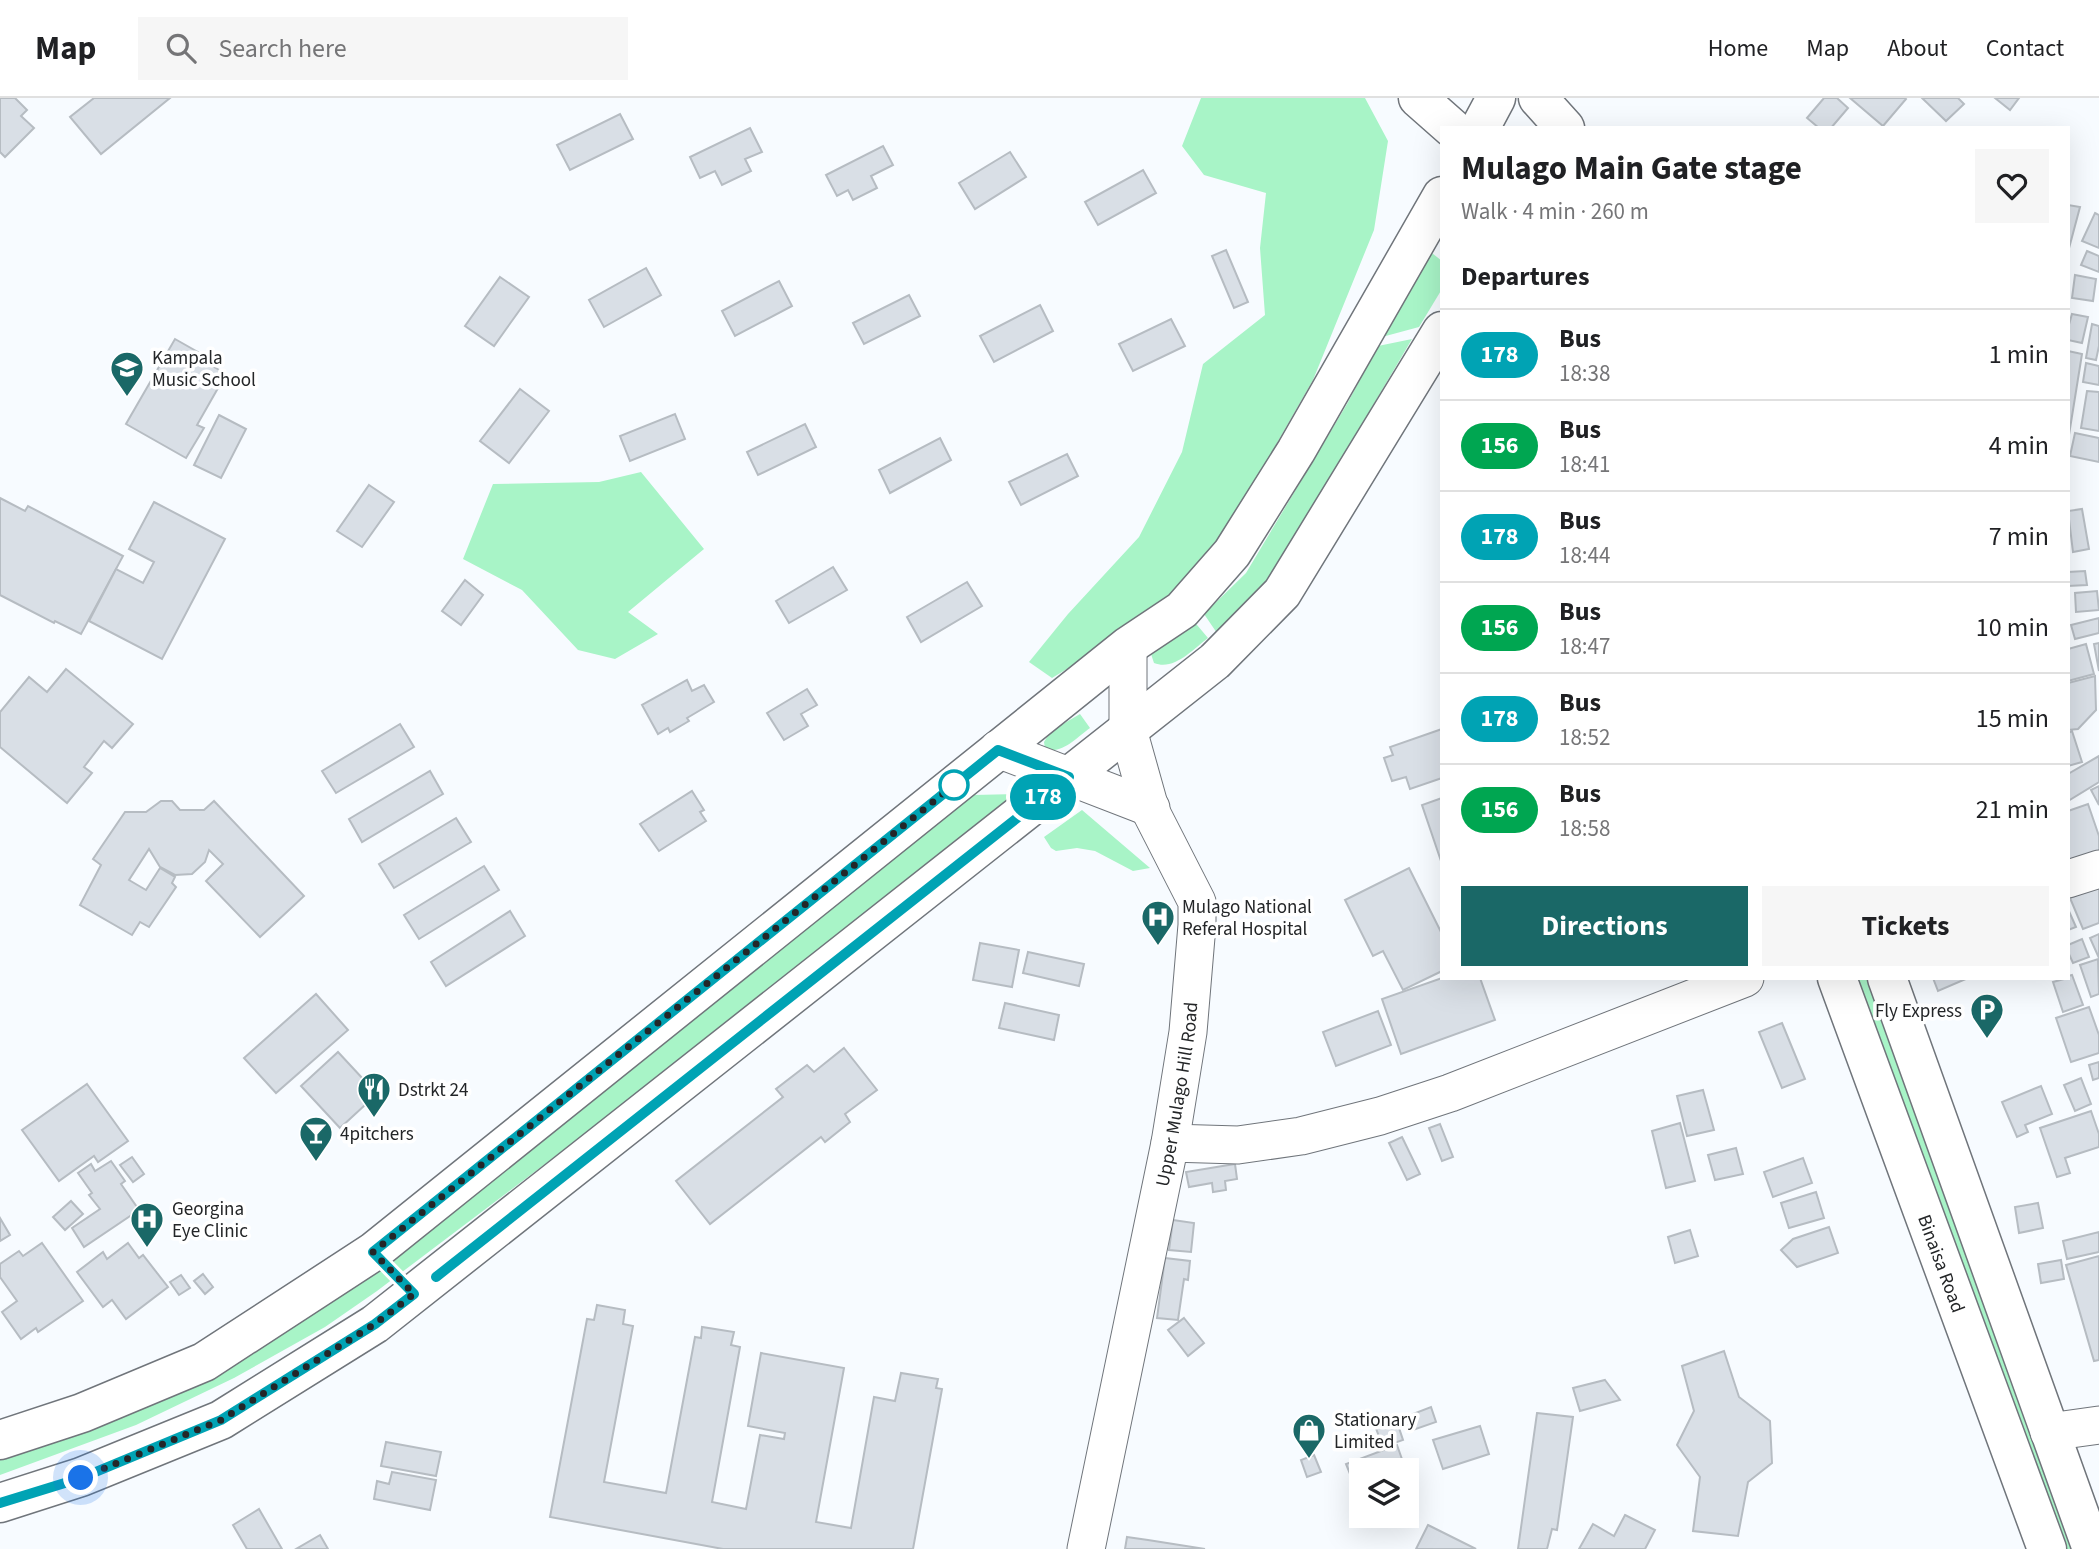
<!DOCTYPE html>
<meta charset="utf-8">
<style>
:root{--surface:#fff;--page:#f6f6f6;--text:#202124;--muted:#757577;--line:#e0e0e0;--accent:#1a6867}
body{margin:0;font-family:"Source Sans 3",sans-serif;background:var(--page);color:var(--text);height:100vh;display:flex;flex-direction:column;font-size:26px;white-space:nowrap}
*{box-sizing:border-box;margin:0}
p{font-size:23px;color:var(--muted)}
.icon{flex:none;width:38px;height:38px;fill:none;stroke:currentColor;stroke-width:2;stroke-linecap:round;stroke-linejoin:round}
.map{position:relative;flex:1;overflow:hidden}
.side{position:absolute;left:1440px;top:28px;width:630px;height:854px;display:flex;flex-direction:column;background:var(--surface);border-radius:0px;box-shadow:0 7px 28px #0002}
.side>*{flex:none}
.badge{padding:0 14px;border-radius:23px;font-size:24px;line-height:46px}
.buttons{position:absolute;left:1349px;top:1360px;display:grid;gap:14px}
.buttons a{display:grid;place-items:center;width:70px;height:70px;border-radius:0px;background:var(--surface);box-shadow:0 7px 28px #0002;font-size:35px}
.you{position:absolute;width:35px;height:35px;margin:-18px;border:5px solid #fff;border-radius:50%;background:#1a73e8;box-shadow:0 0 0 10px #1a73e833}
.map>.badge{position:absolute;translate:-50% -50%;box-shadow:0 0 0 4px #fff}
h2{padding:0 21px;font-size:26px;line-height:63px}
.round{display:grid;place-items:center;flex:none;width:74px;height:74px;border-radius:0px;background:var(--page)}
.summary{display:flex;align-items:center;justify-content:space-between;height:119px;padding:0 21px}
h1{font-size:33px;font-weight:700;line-height:52px}
.action{display:flex;gap:14px;margin-top:auto;padding:14px 21px}
.action a{flex:1;height:80px;border-radius:0px;background:var(--accent);color:#fff;font-size:28px;font-weight:700;line-height:80px;text-align:center}
.action a+a{background:var(--page);color:var(--text)}
ul{padding:0;list-style:none}
li{display:flex;align-items:center;gap:21px;height:91px;padding:0 21px;border-top:2px solid var(--line)}
li div{flex:1}
li b{display:block;font-size:26px}
li em{font-style:normal}
li .badge{min-width:77px;font-weight:700;text-align:center}
header{display:flex;align-items:center;gap:42px;box-sizing:border-box;height:98px;padding:0 35px;background:var(--surface);border-bottom:2px solid var(--line)}
header strong{font-size:33px}
nav{display:flex;gap:38px;margin-inline-start:auto;font-size:24px}
.search{width:490px;height:63px;background:var(--page);display:flex;align-items:center;gap:18px;box-sizing:border-box;padding:0 24px;border-radius:0px;color:var(--muted);font-size:26px}
.map>svg:first-child{display:block}
</style>
<header>
<strong>Map</strong>
<div class="search"><svg class="icon" aria-label="search" viewBox="0 0 24 24"><circle cx="10" cy="10" r="6"/><path d="M15 15l6 6"/></svg>Search here</div>
<nav><a>Home</a><a>Map</a><a>About</a><a>Contact</a></nav>
</header>
<div class="map">
<svg width="2099" height="1451" viewBox="0 0 2099 1451">
<rect width="100%" height="100%" fill="#f7fbff"/>
<g fill="#a8f4c7">
<polygon points="1201,0 1365,0 1388,43 1374,132 1313,282 1217,450 1156,517 1052,580 1029,564 1068,516 1139,439 1182,354 1203,266 1265,217 1260,150 1266,95 1204,77 1182,48"/>
<polygon points="1428,152 1442,163 1442,191 1419,229 1382,239"/>
<polygon points="1412,241 1285,457 1258,498 1219,538 1204,516 1246,475 1347,306 1378,248"/>
<polygon points="641,374 704,451 628,514 658,536 615,561 578,552 522,492 463,461 493,386 599,384"/>
<path d="M1192 521 1208 540C1192 552 1174 573 1154 565L1151 556 1152 548Z"/>
<path d="M1080 616 1090 630C1077 639 1062 657 1045 651L1044 644 1051 633Z"/>
<polygon points="1019,696 954,744 664,976 377,1193 325,1229 234,1280 136,1327 0,1377 0,1359 164,1295 973,697"/>
<polygon points="1082,712 1150,770 1133,773 1095,753 1077,750 1056,753 1051,750 1044,739"/>
<polygon points="1850,880 1868,880 1917,1006 2079,1451 2058,1451"/>
</g>
<g fill="#d9dfe6" stroke="#b6bcc2" stroke-width="2">
<polygon points="0,0 15,0 27,12 21,18 34,30 5,59 0,54"/>
<polygon points="94,0 170,0 101,56 70,19"/>
<polygon points="1824,0 1837,0 1848,10 1831,30 1819,30 1807,20"/>
<polygon points="1850,0 1905,0 1906,1 1883,28"/>
<polygon points="1922,0 1958,0 1964,6 1946,23"/>
<polygon points="1995,0 2019,0 2010,12"/>
<polygon points="620,16 633,41 570,72 557,47"/>
<polygon points="750,30 762,54 745,61 751,73 722,87 715,73 700,80 690,59"/>
<polygon points="883,48 893,67 871,78 877,90 853,102 848,92 837,98 826,77"/>
<polygon points="1010,54 1026,79 975,111 959,85"/>
<polygon points="1143,72 1156,95 1098,127 1085,104"/>
<polygon points="2068,107 2080,109 2068,154"/>
<polygon points="2095,115 2099,117 2099,150 2082,143"/>
<polygon points="1226,152 1248,204 1234,210 1212,158"/>
<polygon points="2087,153 2099,158 2099,174 2081,167"/>
<polygon points="646,170 661,197 604,229 589,202"/>
<polygon points="2075,177 2096,181 2093,203 2072,200"/>
<polygon points="500,179 529,199 494,248 465,228"/>
<polygon points="779,183 792,208 735,238 722,213"/>
<polygon points="909,197 920,218 864,246 853,225"/>
<polygon points="1040,207 1053,233 994,264 980,238"/>
<polygon points="2072,216 2088,219 2082,245 2068,242 2068,230"/>
<polygon points="1171,221 1185,248 1133,273 1119,246"/>
<polygon points="2092,226 2099,228 2099,248 2096,262 2086,260"/>
<polygon points="175,241 212,262 209,266 226,276 197,327 204,330 186,360 126,326"/>
<polygon points="2068,253 2082,256 2068,343"/>
<polygon points="2086,265 2099,268 2099,287 2083,284"/>
<polygon points="520,291 549,313 509,365 480,343"/>
<polygon points="2087,293 2099,294 2099,333 2081,330"/>
<polygon points="675,316 685,341 630,363 620,338"/>
<polygon points="219,317 246,331 221,380 194,367"/>
<polygon points="805,326 816,349 758,377 747,354"/>
<polygon points="2075,335 2099,340 2099,364 2070,358"/>
<polygon points="940,340 951,362 890,395 879,372"/>
<polygon points="1067,356 1078,378 1021,407 1009,384"/>
<polygon points="369,387 394,404 362,449 337,433"/>
<polygon points="0,400 25,413 28,408 123,458 81,536 55,523 54,525 0,497"/>
<polygon points="154,404 225,441 162,561 89,523 116,471 143,485 154,464 129,451"/>
<polygon points="2082,411 2089,451 2073,454 2068,413"/>
<polygon points="833,469 847,492 789,525 776,503"/>
<polygon points="2085,473 2087,487 2068,488 2068,474"/>
<polygon points="465,482 483,497 461,527 442,513"/>
<polygon points="967,484 982,508 921,544 907,519"/>
<polygon points="2097,493 2099,512 2076,514 2075,495"/>
<polygon points="2099,520 2099,535 2075,541 2071,527"/>
<polygon points="2099,545 2099,573 2094,546"/>
<polygon points="2086,546 2094,576 2068,583 2068,551"/>
<polygon points="66,571 133,626 112,650 104,643 84,669 92,675 67,705 0,649 0,614 29,579 47,594"/>
<polygon points="2095,578 2096,612 2078,631 2068,632 2068,585"/>
<polygon points="687,582 692,593 704,587 714,604 687,620 689,623 670,634 668,630 658,636 642,607"/>
<polygon points="807,591 817,607 801,616 808,628 784,642 767,615"/>
<polygon points="400,626 414,649 336,695 322,673"/>
<polygon points="1442,631 1442,680 1410,691 1406,679 1392,683 1384,660 1393,657 1390,649"/>
<polygon points="2072,633 2082,664 2068,668 2068,635"/>
<polygon points="2099,658 2099,684 2068,703 2068,676"/>
<polygon points="430,673 443,696 362,744 349,721"/>
<polygon points="2099,688 2099,707 2091,692"/>
<polygon points="692,693 704,712 700,714 706,723 659,753 640,726"/>
<polygon points="1442,700 1442,766 1422,707"/>
<polygon points="161,703 172,703 180,712 204,712 214,703 304,798 260,839 206,783 223,766 209,752 205,764 192,776 175,777 160,769 149,751 129,782 146,792 160,770 175,779 172,785 176,789 149,829 140,824 132,837 80,807 101,767 93,761 125,714 146,714"/>
<polygon points="2088,706 2099,738 2099,762 2068,772 2068,713"/>
<polygon points="456,720 471,744 394,790 379,766"/>
<polygon points="484,768 499,792 419,841 404,817"/>
<polygon points="1409,770 1442,836 1442,873 1403,892 1383,853 1373,858 1345,802"/>
<polygon points="2099,788 2099,825 2083,831 2070,800"/>
<polygon points="2068,811 2076,829 2068,832"/>
<polygon points="510,813 525,838 446,888 431,864"/>
<polygon points="2099,836 2099,860 2090,840"/>
<polygon points="2082,841 2089,859 2073,865 2068,854 2068,847"/>
<polygon points="980,845 1019,852 1012,889 973,882"/>
<polygon points="1028,854 1084,866 1079,888 1023,875"/>
<polygon points="2098,861 2099,896 2091,899 2080,867"/>
<polygon points="2072,877 2083,907 2063,914 2053,884 2068,880 2068,878"/>
<polygon points="1442,880 1480,880 1495,922 1401,956 1382,901"/>
<polygon points="1933,880 1968,880 1938,893"/>
<polygon points="316,896 348,932 276,995 244,960"/>
<polygon points="1005,905 1059,917 1054,942 999,930"/>
<polygon points="2089,909 2099,937 2099,955 2071,964 2056,920"/>
<polygon points="1378,913 1391,947 1336,968 1323,934"/>
<polygon points="1782,925 1805,981 1782,990 1759,934"/>
<polygon points="844,950 877,992 845,1016 850,1024 825,1044 821,1039 710,1126 676,1083 783,999 776,991 807,967 814,974"/>
<polygon points="338,954 377,996 340,1030 301,988"/>
<polygon points="2099,964 2099,980 2093,982 2089,967"/>
<polygon points="2081,980 2091,1006 2075,1013 2064,987"/>
<polygon points="87,986 128,1043 98,1064 94,1058 59,1083 22,1032"/>
<polygon points="2041,988 2052,1016 2025,1027 2028,1034 2017,1039 2002,1004"/>
<polygon points="1703,992 1714,1032 1687,1038 1677,998"/>
<polygon points="2091,1013 2099,1036 2099,1049 2065,1060 2070,1075 2057,1079 2040,1030"/>
<polygon points="1680,1025 1695,1083 1666,1090 1652,1033"/>
<polygon points="1440,1026 1453,1059 1442,1063 1429,1030"/>
<polygon points="1402,1039 1420,1076 1407,1082 1389,1045"/>
<polygon points="1736,1050 1743,1076 1715,1082 1708,1057"/>
<polygon points="132,1059 144,1076 133,1084 120,1067"/>
<polygon points="1803,1060 1812,1085 1773,1099 1764,1074"/>
<polygon points="111,1063 125,1083 121,1086 139,1112 84,1149 72,1130 100,1111 89,1097 92,1095 78,1075 91,1066 95,1073"/>
<polygon points="1235,1066 1237,1081 1225,1083 1226,1092 1213,1094 1212,1085 1189,1089 1186,1074"/>
<polygon points="1816,1094 1824,1120 1789,1130 1781,1105"/>
<polygon points="71,1103 83,1116 65,1132 53,1119"/>
<polygon points="2038,1105 2043,1130 2019,1135 2015,1109"/>
<polygon points="0,1120 10,1137 0,1143"/>
<polygon points="1173,1122 1194,1125 1191,1154 1169,1152"/>
<polygon points="1829,1129 1838,1155 1797,1169 1781,1152 1793,1141"/>
<polygon points="1690,1132 1698,1158 1675,1165 1668,1139"/>
<polygon points="2099,1134 2099,1154 2067,1161 2063,1143"/>
<polygon points="42,1145 83,1203 38,1234 36,1230 21,1241 2,1214 17,1203 0,1179 0,1166 19,1153 23,1158"/>
<polygon points="128,1145 139,1160 143,1157 168,1189 126,1221 112,1202 103,1209 77,1174 103,1154 107,1161"/>
<polygon points="2099,1158 2099,1262 2094,1263 2066,1167"/>
<polygon points="1165,1160 1190,1163 1188,1182 1184,1181 1178,1222 1157,1220"/>
<polygon points="2061,1162 2064,1181 2041,1185 2038,1166"/>
<polygon points="203,1176 213,1189 205,1196 194,1183"/>
<polygon points="181,1177 190,1190 179,1197 170,1184"/>
<polygon points="597,1207 625,1212 623,1226 633,1228 604,1384 666,1395 695,1239 701,1240 702,1229 734,1234 731,1247 740,1249 712,1404 746,1411 760,1337 784,1341 785,1335 748,1328 761,1255 844,1270 816,1424 851,1430 874,1299 895,1303 901,1275 938,1281 936,1290 942,1291 913,1451 723,1451 550,1419 587,1221 594,1222"/>
<polygon points="1184,1220 1204,1245 1188,1258 1168,1232"/>
<polygon points="1724,1253 1739,1299 1770,1323 1772,1365 1748,1384 1738,1438 1693,1433 1700,1379 1677,1347 1694,1313 1682,1268"/>
<polygon points="1605,1282 1620,1302 1580,1313 1573,1290"/>
<polygon points="1431,1309 1436,1324 1410,1333 1405,1319"/>
<polygon points="1537,1315 1573,1319 1557,1432 1552,1431 1547,1451 1518,1451"/>
<polygon points="1395,1318 1403,1342 1383,1349 1374,1325"/>
<polygon points="1480,1328 1489,1356 1443,1371 1433,1342"/>
<polygon points="386,1344 441,1354 436,1378 381,1368"/>
<polygon points="1397,1347 1403,1364 1396,1366 1398,1372 1362,1372 1362,1397 1359,1398 1346,1366"/>
<polygon points="1314,1357 1321,1374 1307,1379 1301,1362"/>
<polygon points="392,1374 436,1382 430,1412 374,1401 377,1383 389,1386"/>
<polygon points="259,1411 282,1451 247,1451 233,1427"/>
<polygon points="1625,1417 1655,1432 1645,1451 1579,1451 1593,1426 1614,1438"/>
<polygon points="1428,1427 1476,1451 1416,1451"/>
<polygon points="320,1437 328,1451 296,1451"/>
<polygon points="1127,1439 1148,1442 1205,1451 1125,1451"/>
</g>
<g fill="none" stroke-linecap="round" stroke-linejoin="round">
<defs>
<g id="minor">
<polyline points="998,651 1151,710"/>
<polyline points="2068,781 2099,771"/>
<polyline points="1170,1045 1238,1047 1301,1038 1380,1018 1450,995 1745,880"/>
<polyline points="2049,1334 2099,1327"/>
<path id="s1" d="M1086 1451 1170 1045 1188 934 1197 827V804L1151 714 1128 632V548"/>
</g>
<g id="primary">
<polyline points="1418,0 1452,30"/>
<polyline points="1538,0 1565,30"/>
<polyline points="1480,30 1496,0"/>
<path id="s2" d="M1837 880 2047 1451"/>
<polyline points="1887,880 2092,1451"/>
<polyline points="0,1342 82,1315 204,1264 373,1154 1128,548 1182,512 1232,455 1296,353 1442,98"/>
<polyline points="0,1405 81,1379 221,1322 375,1226 1215,563 1282,495 1442,233"/>
</g>
</defs>
<use href="#minor" stroke="#70757b" stroke-width="39"/>
<use href="#primary" stroke="#70757b" stroke-width="41"/>
<use href="#minor" stroke="#fff" stroke-width="37"/>
<use href="#primary" stroke="#fff" stroke-width="38"/>
</g>
<g fill="none" stroke-linecap="round" stroke-linejoin="round">
<defs>
<polyline id="line" points="0,1405 81,1380 221,1322 375,1226 414,1196 373,1154 998,652 1069,679 436,1179"/>
</defs>
<use href="#line" stroke="#fff" stroke-width="16"/>
<use href="#line" stroke="#00a3b4" stroke-width="10"/>
<polyline stroke="#242628" stroke-width="7" stroke-dasharray="0 12.6" points="81,1380 221,1322 375,1226 414,1196 373,1154 954,687"/>
</g>
<defs>
<symbol id="school-pin" viewBox="-11 -11 22 30"><path d="M0 17L-7.5 6A9.5 9.5 0 1 1 7.5 6Z" fill="#1a6867" stroke="#fff"/><path d="M0-5L7-2L0 1L-7-2ZM-4 1L0 2.5L4 1V4Q0 6-4 4Z" fill="#fff"/></symbol>
<symbol id="hospital-pin" viewBox="-11 -11 22 30"><path d="M0 17L-7.5 6A9.5 9.5 0 1 1 7.5 6Z" fill="#1a6867" stroke="#fff"/><path d="M-5-5h3v3.5h4V-5h3V5h-3V1.5h-4V5h-3Z" fill="#fff"/></symbol>
<symbol id="parking-pin" viewBox="-11 -11 22 30"><path d="M0 17L-7.5 6A9.5 9.5 0 1 1 7.5 6Z" fill="#1a6867" stroke="#fff"/><path d="M-3.5-5.5H1a3.5 3.5 0 0 1 0 7H-1V5.5H-3.5ZM-1-3.4V-.6H.8a1.4 1.4 0 0 0 0-2.8Z" fill="#fff"/></symbol>
<symbol id="restaurant-pin" viewBox="-11 -11 22 30"><path d="M0 17L-7.5 6A9.5 9.5 0 1 1 7.5 6Z" fill="#1a6867" stroke="#fff"/><path d="M-5-6h1v4h1v-4h1v4h1v-4h1v5L-1.5 .5V6h-2V.5L-5-1ZM5-6V6H3V1.5H1.5Q1.5-4 5-6Z" fill="#fff"/></symbol>
<symbol id="bar-pin" viewBox="-11 -11 22 30"><path d="M0 17L-7.5 6A9.5 9.5 0 1 1 7.5 6Z" fill="#1a6867" stroke="#fff"/><path d="M-6-5H6L.8 .8V4.5H3.5V6h-7V4.5H-.8V.8Z" fill="#fff"/></symbol>
<symbol id="shop-pin" viewBox="-11 -11 22 30"><path d="M0 17L-7.5 6A9.5 9.5 0 1 1 7.5 6Z" fill="#1a6867" stroke="#fff"/><path d="M-5-2.5h2.3a2.7 3.5 0 0 1 5.4 0H5L5.5 6h-11ZM-1.5-2.5h3a1.5 2.3 0 0 0-3 0Z" fill="#fff"/></symbol>
</defs>
<g fill-rule="evenodd">
<use href="#school-pin" x="108" y="251" width="38" height="52"/>
<use href="#hospital-pin" x="1139" y="800" width="38" height="52"/>
<use href="#parking-pin" x="1968" y="893" width="38" height="52"/>
<use href="#restaurant-pin" x="355" y="972" width="38" height="52"/>
<use href="#bar-pin" x="297" y="1016" width="38" height="52"/>
<use href="#hospital-pin" x="128" y="1102" width="38" height="52"/>
<use href="#shop-pin" x="1290" y="1313" width="38" height="52"/>
</g>
<circle fill="#fff" stroke="#00a3b4" stroke-width="3.5" cx="954" cy="687" r="14"/>
<g text-anchor="middle" stroke-width="7" stroke-linejoin="round" paint-order="stroke">
<g font-size="19" fill="#242628" stroke="#fff" text-anchor="start">
<text x="152" y="266">Kampala<tspan x="152" dy="22">Music School</tspan></text>
<text x="1182" y="815">Mulago National<tspan x="1182" dy="22">Referal Hospital</tspan></text>
<text x="1962" y="919" text-anchor="end">Fly Express</text>
<text x="398" y="998">Dstrkt 24</text>
<text x="340" y="1042">4pitchers</text>
<text x="172" y="1117">Georgina<tspan x="172" dy="22">Eye Clinic</tspan></text>
<text x="1334" y="1328">Stationary<tspan x="1334" dy="22">Limited</tspan></text>
</g>
<g font-size="19" fill="#242628" stroke="#fff">
<text dy="7" stroke="none"><textPath href="#s1" startOffset="464">Upper Mulago Hill Road</textPath></text>
<text dy="7" stroke="none"><textPath href="#s2" startOffset="304">Binaisa Road</textPath></text>
</g>
</g>
</svg>
<div class="buttons">
<a><svg class="icon" aria-label="layers" viewBox="0 0 24 24"><path d="M12 4l9 5-9 5-9-5zM3 14l9 5 9-5"/></svg></a>
</div>
<div class="you" style="left:81px;top:1380px"></div>
<b class="badge" style="left:1043px;top:699px;background:#00a3b4;color:#fff">178</b>
<section class="side">
<div class="summary"><div><h1>Mulago Main Gate stage</h1><p>Walk · 4 min · 260 m</p></div><a class="round"><svg class="icon" aria-label="heart" viewBox="0 0 24 24"><path d="M12 20l-8-8c-3-5 5-10 8-4 3-6 11-1 8 4z"/></svg></a></div>
<h2>Departures</h2>
<ul>
<li><span class="badge" style="background:#00a3b4;color:#fff">178</span><div><b>Bus</b><p>18:38</p></div><em>1 min</em></li>
<li><span class="badge" style="background:#00a651;color:#fff">156</span><div><b>Bus</b><p>18:41</p></div><em>4 min</em></li>
<li><span class="badge" style="background:#00a3b4;color:#fff">178</span><div><b>Bus</b><p>18:44</p></div><em>7 min</em></li>
<li><span class="badge" style="background:#00a651;color:#fff">156</span><div><b>Bus</b><p>18:47</p></div><em>10 min</em></li>
<li><span class="badge" style="background:#00a3b4;color:#fff">178</span><div><b>Bus</b><p>18:52</p></div><em>15 min</em></li>
<li><span class="badge" style="background:#00a651;color:#fff">156</span><div><b>Bus</b><p>18:58</p></div><em>21 min</em></li>
</ul>
<div class="action"><a>Directions</a><a>Tickets</a></div>
</section>
</div>
